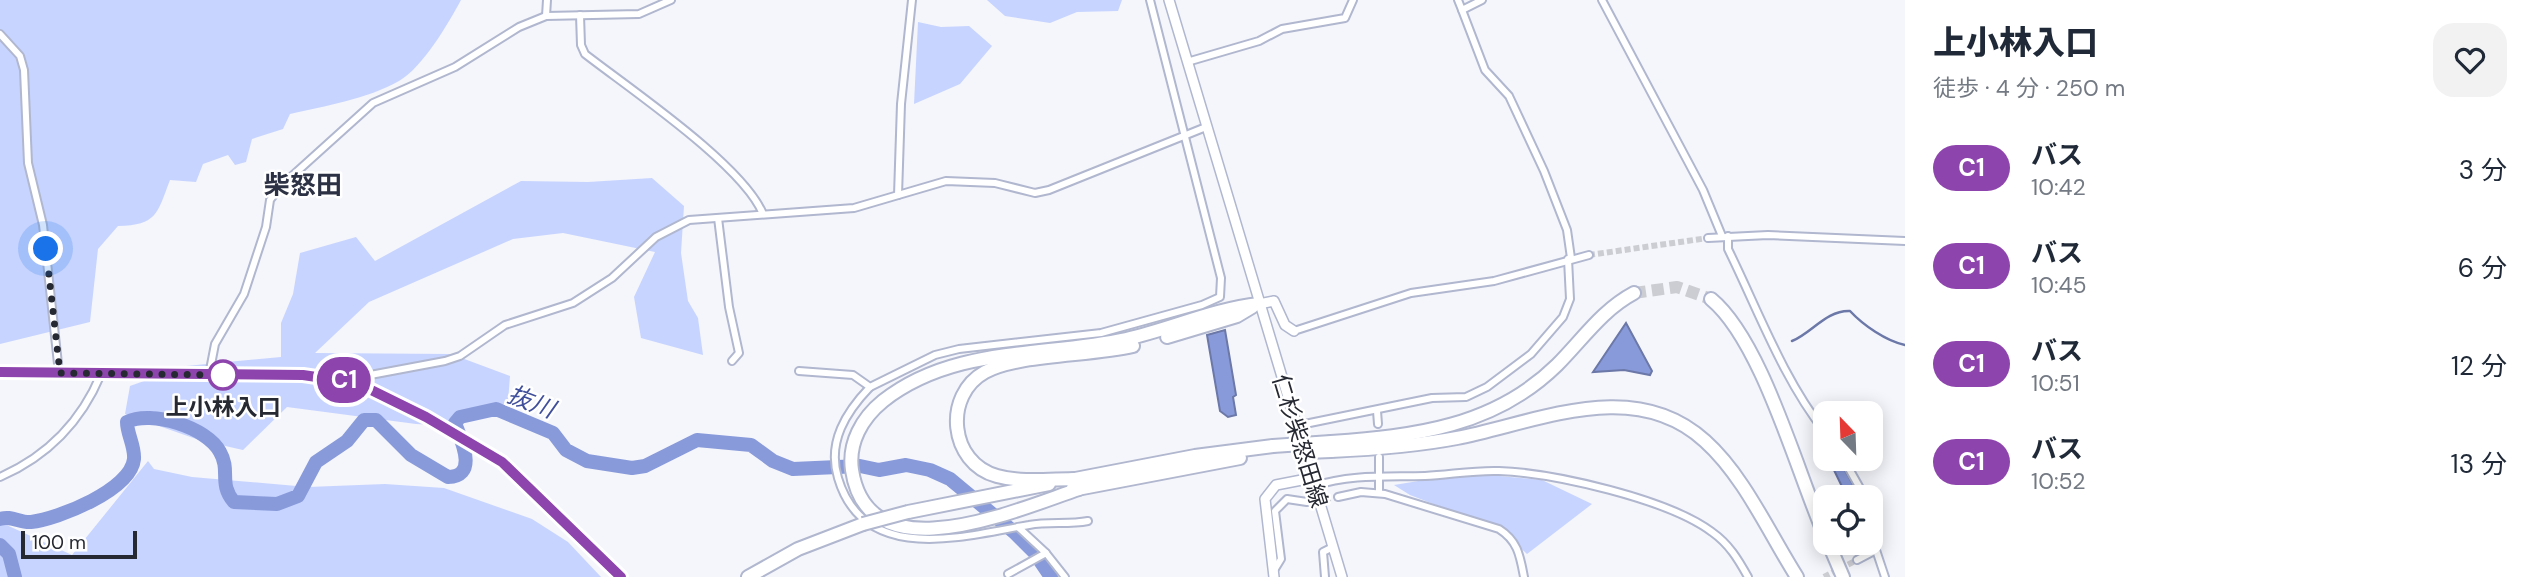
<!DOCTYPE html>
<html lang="ja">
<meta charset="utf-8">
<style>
:root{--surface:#fff;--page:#f2f2f3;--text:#1f2937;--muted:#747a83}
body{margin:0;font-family:"DM Sans","Noto Sans JP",sans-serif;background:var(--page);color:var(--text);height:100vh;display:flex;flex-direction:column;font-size:26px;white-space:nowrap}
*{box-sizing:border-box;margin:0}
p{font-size:23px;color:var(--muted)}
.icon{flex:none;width:38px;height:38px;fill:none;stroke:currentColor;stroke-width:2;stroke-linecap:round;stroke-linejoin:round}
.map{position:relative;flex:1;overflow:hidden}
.sheet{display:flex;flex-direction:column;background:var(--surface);width:630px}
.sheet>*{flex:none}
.badge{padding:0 14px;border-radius:23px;font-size:24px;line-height:46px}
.needle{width:46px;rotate:337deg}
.buttons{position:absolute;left:1813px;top:401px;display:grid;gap:14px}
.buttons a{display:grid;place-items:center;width:70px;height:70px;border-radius:14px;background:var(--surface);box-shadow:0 4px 18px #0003;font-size:35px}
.scale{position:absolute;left:21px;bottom:18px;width:116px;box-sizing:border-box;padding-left:7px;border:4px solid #262932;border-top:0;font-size:19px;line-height:24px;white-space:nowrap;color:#262932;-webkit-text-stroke:5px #fff;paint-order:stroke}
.you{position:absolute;width:35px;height:35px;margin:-18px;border:5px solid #fff;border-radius:50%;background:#1a73e8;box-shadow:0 0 0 10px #1a73e833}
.map>.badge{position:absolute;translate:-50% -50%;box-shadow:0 0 0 4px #fff}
.round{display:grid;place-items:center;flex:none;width:74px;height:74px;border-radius:21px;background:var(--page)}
.head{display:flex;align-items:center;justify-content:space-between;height:119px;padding:0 28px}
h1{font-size:33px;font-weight:800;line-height:52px}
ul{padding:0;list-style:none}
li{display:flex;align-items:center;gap:21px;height:98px;padding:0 28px}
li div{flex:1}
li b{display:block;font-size:26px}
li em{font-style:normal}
li .badge{min-width:77px;font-weight:700;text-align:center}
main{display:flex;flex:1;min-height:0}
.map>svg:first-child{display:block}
</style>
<main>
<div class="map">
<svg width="1905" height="577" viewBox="0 0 1905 577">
<rect width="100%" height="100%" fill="#f5f6fb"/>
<g fill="#c7d4ff">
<path d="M0 0H461C448 24 423 67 399 81 367 99 325 106 290 114L283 129 252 139 246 162 235 165 228 155 203 164 196 182 170 180C157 214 157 225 118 226L98 249 90 322 0 344Z"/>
<polygon points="987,0 1122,0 1118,11 1077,12 1050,23 1005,16"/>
<polygon points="918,22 941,27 969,26 992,46 960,84 914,104"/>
<polygon points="652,178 684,206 681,253 688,301 698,318 703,355 641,338 634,297 655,252 563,233 513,239 369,302 315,353 451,354 510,376 508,402 454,426 416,424 287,407 243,450 199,440 125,414 130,386 186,366 281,357 281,323 293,294 300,253 356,237 375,261 521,181 588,182"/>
<polygon points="148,461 154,469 192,477 308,487 385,484 444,488 532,519 568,542 601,577 0,577 0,522 72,555"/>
<polygon points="1467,473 1542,480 1592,504 1527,554 1499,529 1410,495 1394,485"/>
</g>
<g fill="#889ada" stroke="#6b78a8" stroke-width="2">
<polygon points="1626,323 1652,371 1650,375 1624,370 1593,372"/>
<polygon points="1225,330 1236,395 1233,397 1236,415 1228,417 1220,411 1207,335"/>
<polygon points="1841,463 1860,497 1847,497 1833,468"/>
</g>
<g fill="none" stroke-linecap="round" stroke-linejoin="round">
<path stroke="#6b78a8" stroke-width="2.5" d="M1792 341C1812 333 1826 310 1850 311 1863 325 1886 341 1905 345"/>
<g stroke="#889ada" stroke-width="14">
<path d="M0 519C11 515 20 523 31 522 58 519 131 490 134 459 135 446 127 434 127 422 151 410 207 427 220 452 231 471 218 483 234 502L277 504 298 496 316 462 347 441 364 420H376L411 455 448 477C479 476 461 440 455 423L460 417 496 409 553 433 566 450 587 461 632 468 645 466 697 440 751 445 773 461 793 469 860 466 879 470 906 465 930 470 950 479 1014 532 1034 552 1051 577"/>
<polyline points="0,545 9,554 15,577"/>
</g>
<g stroke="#cccdd3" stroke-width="6" stroke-dasharray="6 3" stroke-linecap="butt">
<polyline points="1589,255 1708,238"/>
<polyline points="1307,502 1338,497"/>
<polyline points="1824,577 1857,560"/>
</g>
<polyline stroke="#cccdd3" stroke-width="12" stroke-dasharray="12 6" stroke-linecap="butt" points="1634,293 1677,287 1711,299"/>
<defs>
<g id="street">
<polyline points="1458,0 1462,10 1482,0"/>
<polyline points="1602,0 1703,190 1722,236"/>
<polyline points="1462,10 1485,70 1509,96 1544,171 1567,230 1571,258"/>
<path d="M580 15 581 45 585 54C630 89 743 165 763 214"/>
<polyline points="546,16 547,0"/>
<polyline points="0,34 20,56 24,70 28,163 43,225 59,373"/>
<polyline points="1187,62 1259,41 1282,29 1345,18 1353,0"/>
<polyline points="898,195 901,104 912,0"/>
<polyline points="718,218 729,307 739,353 732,361"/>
<path d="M1728 236V249C1758 310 1783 379 1825 432"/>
<polyline points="1708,238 1768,235 1905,241"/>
<polyline points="1294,331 1411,293 1494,281 1589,255"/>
<polyline points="799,371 853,375 870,387 935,355 959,349 1101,333 1202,305 1220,297 1221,278 1150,0"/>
<polyline points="209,375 215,344 244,294 266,227 270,200 281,186 373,103 455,67 519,27 546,16 639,14 671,0"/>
<polyline points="357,383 365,376 445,361 460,356 505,325 573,303 612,278 656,237 689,220 854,208 946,181 995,183 1035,193 1049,190 1206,127"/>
<path d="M870 387C846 412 827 442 838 478 864 566 965 536 1029 525 1049 521 1068 525 1088 521"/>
<polyline points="1377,411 1378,424"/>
<polyline points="1295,426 1432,398 1466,397 1487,387 1531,354 1563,317 1570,299 1568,259"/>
<polyline points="1843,458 1865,497"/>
<path d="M0 477C48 456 81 422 101 374"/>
<path d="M1314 486C1351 474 1386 477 1425 476 1449 475 1474 470 1499 471 1554 473 1668 499 1712 532 1729 544 1738 559 1748 577"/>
<polyline points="1379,493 1379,457"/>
<path d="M1338 497 1361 492 1385 494 1499 529C1518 541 1520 556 1524 577"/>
<polyline points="1871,517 1876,550 1885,577"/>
<polyline points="1018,527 1046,553 1065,577"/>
<polyline points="1857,560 1876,550"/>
<polyline points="1273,572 1281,559 1275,511 1287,499 1307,502"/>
<polyline points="1008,574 1046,553"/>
<polyline points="1325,577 1323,552 1333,547"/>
</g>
<g id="secondary">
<polyline points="1169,0 1342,577"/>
<polyline points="1259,304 1274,301 1285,325 1294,331"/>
<polyline points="0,372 303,375 357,383 426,417 502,462 621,577"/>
<polyline points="1274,577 1265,499 1276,485 1312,478"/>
</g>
<g id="highway">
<path d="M1711 299C1762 341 1797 472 1825 536"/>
<polyline points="1167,337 1237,316 1252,307"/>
<path d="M1331 442C1414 436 1494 427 1557 365 1582 340 1602 310 1634 293"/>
<path d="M1331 451C1373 449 1415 446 1457 438 1538 422 1634 376 1705 441 1744 476 1769 533 1797 577"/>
<path d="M1077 479C1051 479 1022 483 997 476 949 463 943 395 985 372 1018 354 1092 356 1133 346"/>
<polyline points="1070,480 1195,456 1273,446"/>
<path d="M1079 489C1018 509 868 577 852 470 848 443 862 418 883 401 953 346 1043 357 1126 339 1171 329 1213 309 1259 304"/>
<polyline points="1072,490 1240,458"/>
<polyline points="908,512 1049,484"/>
<polyline points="1828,542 1843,577"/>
<polyline points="748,577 798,549 863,524"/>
</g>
</defs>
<use href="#street" stroke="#b0b7cf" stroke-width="10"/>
<use href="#secondary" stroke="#b0b7cf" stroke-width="12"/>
<use href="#highway" stroke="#b0b7cf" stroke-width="16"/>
<use href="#street" stroke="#fff" stroke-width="6"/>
<use href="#secondary" stroke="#fff" stroke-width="9"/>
<use href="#highway" stroke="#fff" stroke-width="12"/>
<defs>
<g id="highway-bridge">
<polyline points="1273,446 1331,442"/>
<polyline points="1307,452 1331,451"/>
<polyline points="863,524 908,512"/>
</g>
</defs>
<use href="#highway-bridge" stroke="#b0b7cf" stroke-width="16" stroke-linecap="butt"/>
<use href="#highway-bridge" stroke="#fff" stroke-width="12"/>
</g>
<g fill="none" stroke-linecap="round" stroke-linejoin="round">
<defs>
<polyline id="line" points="0,372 303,375 357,383 426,417 502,462 621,577"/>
</defs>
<use href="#line" stroke="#fff" stroke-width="16"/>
<use href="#line" stroke="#8e44ad" stroke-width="10"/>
<polyline stroke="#262932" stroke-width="7" stroke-dasharray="0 12.6" points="46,249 60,373 226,375 223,375"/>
</g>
<circle fill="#fff" stroke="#8e44ad" stroke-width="3.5" cx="223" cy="375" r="14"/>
<g text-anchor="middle" stroke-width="5" stroke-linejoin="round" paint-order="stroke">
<g font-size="23" font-weight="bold" fill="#262932" stroke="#fff">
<text x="223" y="415">上小林入口</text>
</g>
<g font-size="23" fill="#262932" stroke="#fff">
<text transform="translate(1300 441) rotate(73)" y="8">仁杉柴怒田線</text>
</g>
<g font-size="24" font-style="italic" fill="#3f4f9c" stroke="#fff">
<text transform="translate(531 402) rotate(21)" y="8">抜川</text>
</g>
<g font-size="26" font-weight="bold" fill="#2c3244" stroke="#fff">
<text x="303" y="194">柴怒田</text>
</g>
</g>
</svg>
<div class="buttons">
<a><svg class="needle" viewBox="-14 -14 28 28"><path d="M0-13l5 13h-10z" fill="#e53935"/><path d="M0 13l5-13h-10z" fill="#747a83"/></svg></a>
<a><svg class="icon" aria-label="locate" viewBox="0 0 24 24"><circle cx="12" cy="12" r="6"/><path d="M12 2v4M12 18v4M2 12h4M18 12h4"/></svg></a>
</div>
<div class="scale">100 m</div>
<div class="you" style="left:46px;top:249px"></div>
<b class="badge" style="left:344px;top:380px;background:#8e44ad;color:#fff">C1</b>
</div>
<section class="sheet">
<div class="head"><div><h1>上小林入口</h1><p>徒歩 · 4 分 · 250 m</p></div><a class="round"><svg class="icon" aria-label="heart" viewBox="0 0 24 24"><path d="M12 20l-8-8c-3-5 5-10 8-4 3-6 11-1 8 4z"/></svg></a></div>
<ul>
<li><span class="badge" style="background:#8e44ad;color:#fff">C1</span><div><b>バス</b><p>10:42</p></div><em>3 分</em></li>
<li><span class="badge" style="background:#8e44ad;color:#fff">C1</span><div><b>バス</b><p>10:45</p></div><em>6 分</em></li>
<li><span class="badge" style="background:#8e44ad;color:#fff">C1</span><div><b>バス</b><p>10:51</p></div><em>12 分</em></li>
<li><span class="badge" style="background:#8e44ad;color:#fff">C1</span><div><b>バス</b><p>10:52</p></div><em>13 分</em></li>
</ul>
</section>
</main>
